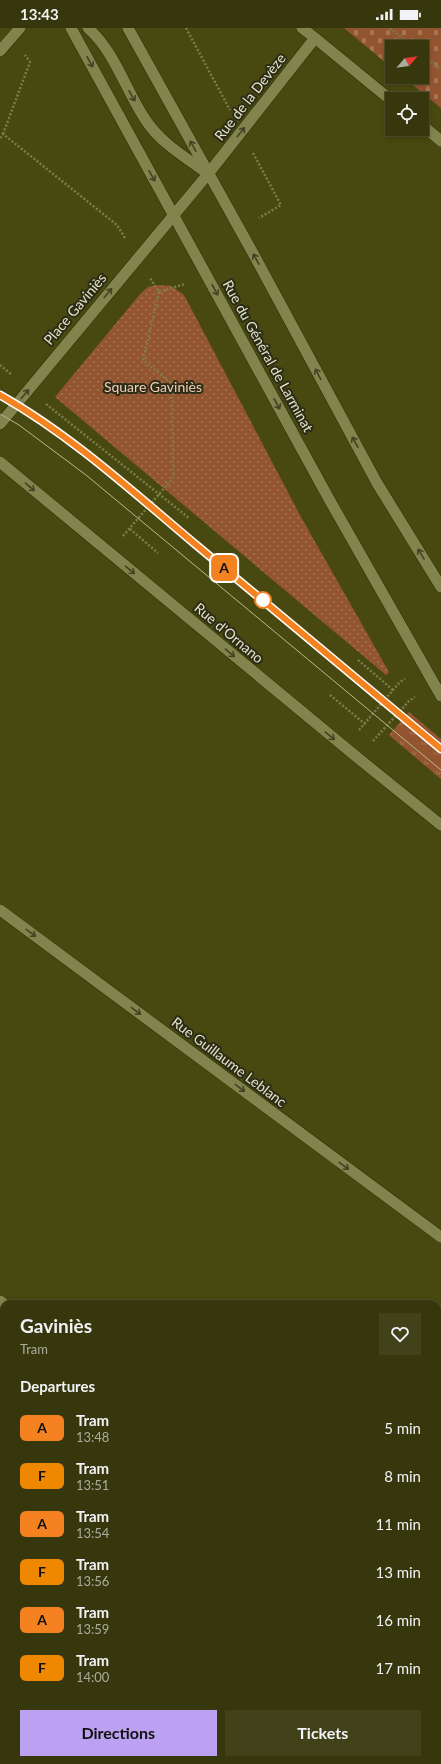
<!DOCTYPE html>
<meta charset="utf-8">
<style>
:root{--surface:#36370c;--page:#41421a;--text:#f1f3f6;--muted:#aaac9d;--line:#50512d;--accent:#bca0f2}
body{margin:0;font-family:Lato,sans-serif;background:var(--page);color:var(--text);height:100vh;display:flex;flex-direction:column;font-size:15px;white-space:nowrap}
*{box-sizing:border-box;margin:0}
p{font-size:13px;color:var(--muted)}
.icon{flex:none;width:22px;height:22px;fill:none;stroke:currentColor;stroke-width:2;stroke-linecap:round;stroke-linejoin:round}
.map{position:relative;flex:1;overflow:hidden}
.details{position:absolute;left:0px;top:1272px;width:441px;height:464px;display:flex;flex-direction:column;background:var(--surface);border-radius:12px 12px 0 0;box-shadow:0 2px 6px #0003,0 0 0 1px var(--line)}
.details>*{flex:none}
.badge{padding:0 8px;border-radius:6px;font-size:14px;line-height:26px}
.needle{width:26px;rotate:62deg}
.fabs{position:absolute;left:385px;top:12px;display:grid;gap:8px}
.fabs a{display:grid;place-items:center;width:44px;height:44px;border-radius:0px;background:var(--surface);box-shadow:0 2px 6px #0003,0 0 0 1px var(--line);font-size:20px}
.map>.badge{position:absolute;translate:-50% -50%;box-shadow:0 0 0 2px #fff}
h2{padding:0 20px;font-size:15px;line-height:36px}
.round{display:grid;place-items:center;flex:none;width:42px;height:42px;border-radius:0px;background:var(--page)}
.head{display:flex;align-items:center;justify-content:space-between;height:68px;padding:0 20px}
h1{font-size:19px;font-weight:700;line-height:30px}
.primary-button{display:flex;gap:8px;margin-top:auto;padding:8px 20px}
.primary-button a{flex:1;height:46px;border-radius:0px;background:var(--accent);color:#111;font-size:16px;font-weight:700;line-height:46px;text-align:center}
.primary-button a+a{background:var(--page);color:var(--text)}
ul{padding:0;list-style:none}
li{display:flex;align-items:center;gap:12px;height:48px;padding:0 20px}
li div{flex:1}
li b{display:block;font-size:15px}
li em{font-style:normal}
li .badge{min-width:44px;font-weight:700;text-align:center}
.status{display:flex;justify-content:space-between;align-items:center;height:28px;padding:0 20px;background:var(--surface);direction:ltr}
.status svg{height:11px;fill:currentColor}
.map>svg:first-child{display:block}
</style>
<div class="status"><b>13:43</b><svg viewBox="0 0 49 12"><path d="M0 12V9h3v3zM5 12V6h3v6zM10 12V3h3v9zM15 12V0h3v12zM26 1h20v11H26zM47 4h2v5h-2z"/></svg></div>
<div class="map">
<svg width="441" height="1736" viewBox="0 0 441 1736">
<defs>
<pattern id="grass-tufts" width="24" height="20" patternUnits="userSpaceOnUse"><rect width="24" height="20" fill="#93552f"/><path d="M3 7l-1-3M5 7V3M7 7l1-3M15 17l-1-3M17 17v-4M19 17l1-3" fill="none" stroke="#a77555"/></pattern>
<pattern id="cemetery-stones" width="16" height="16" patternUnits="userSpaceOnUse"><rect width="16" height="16" fill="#93552f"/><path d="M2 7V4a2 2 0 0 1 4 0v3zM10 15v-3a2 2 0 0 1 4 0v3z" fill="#a77555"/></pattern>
<pattern id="park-dots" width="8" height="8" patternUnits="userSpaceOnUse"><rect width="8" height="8" fill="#93552f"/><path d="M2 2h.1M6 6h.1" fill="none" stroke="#a77555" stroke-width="1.8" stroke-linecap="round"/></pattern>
</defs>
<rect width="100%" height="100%" fill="#484910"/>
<polygon fill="url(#grass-tufts)" points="409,684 441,711 441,751 389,707"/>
<polygon fill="url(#cemetery-stones)" points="344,0 441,0 441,80 403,49 422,49 422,19 392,19 392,40"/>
<polygon fill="url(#park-dots)" points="156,257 171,258 184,267 301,489 389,644 386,647 55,369 141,265 148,259"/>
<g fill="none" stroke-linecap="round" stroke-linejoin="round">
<defs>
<g id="service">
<polyline points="0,1477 4,1480"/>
<polyline points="122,1732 128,1736"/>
</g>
<g id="minor">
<path d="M88 0C116 25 126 64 147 94 162 116 187 130 208 146"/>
<polyline points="315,10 392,73"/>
<polyline points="0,23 20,0"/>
<polyline points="422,97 441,113"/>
<polyline points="0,396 208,146 315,10 302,0"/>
<polyline points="0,434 358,730 441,797"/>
<polyline points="0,882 441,1209"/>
<polyline points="0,1273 4,1276"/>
<polyline points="437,1562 441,1564"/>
<polyline points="437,1700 441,1696"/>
<polyline points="401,1736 405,1732"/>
</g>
<g id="secondary">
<polyline points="71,0 329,471 441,668"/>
<polyline points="128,0 254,227 377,455 441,559"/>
</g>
</defs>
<use href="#service" stroke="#2e2e03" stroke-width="12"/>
<use href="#minor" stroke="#2e2e03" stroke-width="12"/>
<use href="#secondary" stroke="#2e2e03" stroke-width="12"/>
<g stroke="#7c7d4d" stroke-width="2.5" stroke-dasharray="2 2" stroke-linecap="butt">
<polyline points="186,0 230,82"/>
<polyline points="390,0 413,19"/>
<polyline points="422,26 441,42"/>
<polyline points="3,106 30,34 25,27"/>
<polyline points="0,110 3,106 117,197 125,210"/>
<polyline points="253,125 281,177 259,190"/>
<polyline points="159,264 185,256"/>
<polyline points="0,337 12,347"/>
<polyline points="46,376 189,490"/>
<polyline points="130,501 158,525"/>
<polyline points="123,508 173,450 172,356 143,332 159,264 150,250"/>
<polyline points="358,632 393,662"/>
<polyline points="330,667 365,696"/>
<polyline points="359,702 400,654 405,651"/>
<polyline points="373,713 409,673 415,669"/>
</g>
<use href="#service" stroke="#82844e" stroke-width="11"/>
<use href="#minor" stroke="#82844e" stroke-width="11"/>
<use href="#secondary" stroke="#82844e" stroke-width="11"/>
<g stroke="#b6b893" stroke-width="1">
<polyline points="0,367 28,383 97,435 441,721"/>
<polyline points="0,386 19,397 86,447 441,742"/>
</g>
</g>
<defs><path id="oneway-shaft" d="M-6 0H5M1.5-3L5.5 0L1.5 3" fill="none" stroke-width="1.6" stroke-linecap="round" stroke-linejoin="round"/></defs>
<g stroke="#424325">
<use href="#oneway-shaft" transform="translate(90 34) rotate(61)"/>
<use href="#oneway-shaft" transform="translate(132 68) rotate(61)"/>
<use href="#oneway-shaft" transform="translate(241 104) rotate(-52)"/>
<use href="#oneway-shaft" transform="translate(193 118) rotate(-119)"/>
<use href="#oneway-shaft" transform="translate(152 148) rotate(61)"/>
<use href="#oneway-shaft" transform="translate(256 231) rotate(-119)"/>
<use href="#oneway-shaft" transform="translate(215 262) rotate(61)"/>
<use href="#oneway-shaft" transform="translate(108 265) rotate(-50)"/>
<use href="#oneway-shaft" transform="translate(318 346) rotate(-118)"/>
<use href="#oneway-shaft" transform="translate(25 366) rotate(-50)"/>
<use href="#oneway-shaft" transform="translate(277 376) rotate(61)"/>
<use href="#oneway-shaft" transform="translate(355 414) rotate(-119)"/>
<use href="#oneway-shaft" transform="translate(30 459) rotate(40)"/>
<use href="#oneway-shaft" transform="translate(421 526) rotate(-121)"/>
<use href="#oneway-shaft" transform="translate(130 542) rotate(40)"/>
<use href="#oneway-shaft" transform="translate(230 625) rotate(40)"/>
<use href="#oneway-shaft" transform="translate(330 708) rotate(40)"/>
<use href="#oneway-shaft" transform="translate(31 905) rotate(37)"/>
<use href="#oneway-shaft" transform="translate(136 983) rotate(37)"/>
<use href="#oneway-shaft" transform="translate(240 1060) rotate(37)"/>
<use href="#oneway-shaft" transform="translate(344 1138) rotate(37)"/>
</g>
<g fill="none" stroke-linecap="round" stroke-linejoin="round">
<defs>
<path id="line" d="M0 367C71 407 133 464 195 516 277 584 359 652 441 721"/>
</defs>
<use href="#line" stroke="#fff" stroke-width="9"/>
<use href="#line" stroke="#f58220" stroke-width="6"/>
</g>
<circle fill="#fff" stroke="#f58220" stroke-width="2" cx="263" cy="572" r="8"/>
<g text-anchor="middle" stroke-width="4" stroke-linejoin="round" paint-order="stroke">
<g font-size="14" fill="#e3e5c9" stroke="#2d2d17">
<text transform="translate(250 69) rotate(-52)" y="5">Rue de la Devèze</text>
<text transform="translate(75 281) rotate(-50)" y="5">Place Gaviniès</text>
<text transform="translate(268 328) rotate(61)" y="5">Rue du Général de Larminat</text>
<text transform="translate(229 605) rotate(40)" y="5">Rue d'Ornano</text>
<text transform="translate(229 1034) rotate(37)" y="5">Rue Guillaume Leblanc</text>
</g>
<g font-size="14" fill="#f4cdb7" stroke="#2d2d17">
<text x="153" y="364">Square Gaviniès</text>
</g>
</g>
</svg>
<div class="fabs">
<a><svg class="needle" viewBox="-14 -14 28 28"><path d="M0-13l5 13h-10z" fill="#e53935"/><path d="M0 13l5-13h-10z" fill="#aaac9d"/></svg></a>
<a><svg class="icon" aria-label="locate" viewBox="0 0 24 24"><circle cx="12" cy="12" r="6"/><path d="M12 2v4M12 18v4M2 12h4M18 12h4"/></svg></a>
</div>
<b class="badge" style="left:224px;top:540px;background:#f58220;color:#111">A</b>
<section class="details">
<div class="head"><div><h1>Gaviniès</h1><p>Tram</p></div><a class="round"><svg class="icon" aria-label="heart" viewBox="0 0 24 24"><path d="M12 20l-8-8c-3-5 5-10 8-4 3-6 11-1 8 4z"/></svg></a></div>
<h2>Departures</h2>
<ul>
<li><span class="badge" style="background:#f58220;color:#111">A</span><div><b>Tram</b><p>13:48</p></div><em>5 min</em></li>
<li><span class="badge" style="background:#f08700;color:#111">F</span><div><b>Tram</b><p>13:51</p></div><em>8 min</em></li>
<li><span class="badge" style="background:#f58220;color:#111">A</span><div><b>Tram</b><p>13:54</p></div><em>11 min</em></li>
<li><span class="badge" style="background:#f08700;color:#111">F</span><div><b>Tram</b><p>13:56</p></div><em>13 min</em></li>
<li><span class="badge" style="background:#f58220;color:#111">A</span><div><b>Tram</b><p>13:59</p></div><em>16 min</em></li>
<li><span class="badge" style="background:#f08700;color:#111">F</span><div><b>Tram</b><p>14:00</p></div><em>17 min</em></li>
</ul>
<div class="primary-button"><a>Directions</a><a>Tickets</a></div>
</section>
</div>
